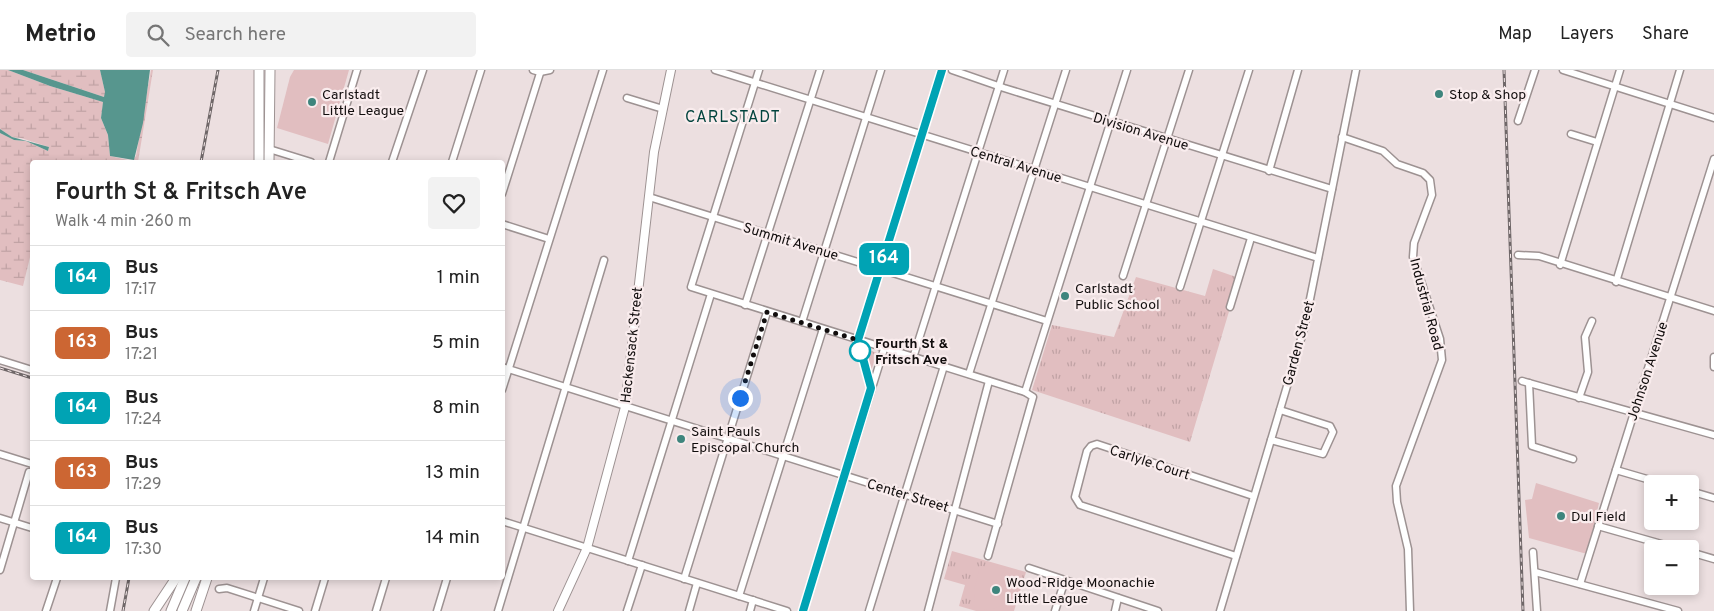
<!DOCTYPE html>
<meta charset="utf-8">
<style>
:root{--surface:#fff;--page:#f2f2f2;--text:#222;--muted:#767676;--line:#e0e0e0}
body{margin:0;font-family:Overpass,sans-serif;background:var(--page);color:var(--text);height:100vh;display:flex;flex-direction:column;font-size:19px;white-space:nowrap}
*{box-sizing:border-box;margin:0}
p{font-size:16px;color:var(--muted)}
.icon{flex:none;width:28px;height:28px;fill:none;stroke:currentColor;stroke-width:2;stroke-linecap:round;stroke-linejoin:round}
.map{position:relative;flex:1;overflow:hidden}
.details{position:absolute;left:30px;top:90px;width:475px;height:420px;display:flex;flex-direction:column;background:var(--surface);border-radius:5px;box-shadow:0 2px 8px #0003}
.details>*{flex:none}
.badge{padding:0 10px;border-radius:8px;font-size:18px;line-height:32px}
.tools{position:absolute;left:1644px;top:405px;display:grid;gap:10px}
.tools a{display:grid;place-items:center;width:55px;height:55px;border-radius:5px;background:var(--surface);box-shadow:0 2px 8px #0003;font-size:25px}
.you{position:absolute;width:25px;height:25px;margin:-12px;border:4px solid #fff;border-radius:50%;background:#1a73e8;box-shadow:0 0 0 8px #1a73e833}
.map>.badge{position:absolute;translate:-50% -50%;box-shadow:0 0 0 2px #fff}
.round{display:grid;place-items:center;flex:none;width:52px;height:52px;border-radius:5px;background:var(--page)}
.headline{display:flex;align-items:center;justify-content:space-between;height:85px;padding:0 25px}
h1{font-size:24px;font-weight:600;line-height:38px}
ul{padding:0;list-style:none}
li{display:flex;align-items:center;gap:15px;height:65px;padding:0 25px;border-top:1px solid var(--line)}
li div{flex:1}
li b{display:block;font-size:19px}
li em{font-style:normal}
li .badge{min-width:55px;font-weight:700;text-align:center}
header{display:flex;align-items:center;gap:30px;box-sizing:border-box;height:70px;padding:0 25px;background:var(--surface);border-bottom:1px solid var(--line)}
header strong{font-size:24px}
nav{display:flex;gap:28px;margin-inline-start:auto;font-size:18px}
.search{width:350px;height:45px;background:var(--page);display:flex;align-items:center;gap:12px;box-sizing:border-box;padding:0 18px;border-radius:5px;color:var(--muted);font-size:19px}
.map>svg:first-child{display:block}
</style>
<header>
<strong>Metrio</strong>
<div class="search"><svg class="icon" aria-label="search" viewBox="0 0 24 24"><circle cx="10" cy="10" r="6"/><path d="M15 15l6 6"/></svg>Search here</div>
<nav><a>Map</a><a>Layers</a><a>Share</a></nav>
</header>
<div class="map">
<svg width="1714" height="541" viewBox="0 0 1714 541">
<defs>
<pattern id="wetland-marsh" width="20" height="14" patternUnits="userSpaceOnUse" patternTransform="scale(1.25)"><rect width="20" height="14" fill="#e1bec0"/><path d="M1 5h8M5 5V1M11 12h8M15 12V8" fill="none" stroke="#c0a2a4"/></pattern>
<pattern id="park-tufts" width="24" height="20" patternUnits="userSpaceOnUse" patternTransform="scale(1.25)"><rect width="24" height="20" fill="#e1bec0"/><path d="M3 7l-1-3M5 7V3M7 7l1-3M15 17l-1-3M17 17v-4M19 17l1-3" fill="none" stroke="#c0a2a4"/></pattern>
</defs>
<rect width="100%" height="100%" fill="#ecdfe0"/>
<g fill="url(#wetland-marsh)">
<polygon points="0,0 8,0 50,16 103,32 101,48 108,65 110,86 132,91 136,86 151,0 153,0 138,92 32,92 32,179 23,216 0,210 0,63 14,70 26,71 48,81 49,77 21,68 12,67 0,59"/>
<polygon points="23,0 100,0 106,26 104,27"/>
</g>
<g fill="url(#park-tufts)">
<polygon points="1213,199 1239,208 1190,372 1032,320 1052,255 1114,267 1136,207 1205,226"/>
<polygon points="866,279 877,283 871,301"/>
<polygon points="952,481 1026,502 1014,541 976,541 959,536 965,515 944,509"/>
</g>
<g fill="#e1bec0">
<polygon points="294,0 349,0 328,74 277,58 290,7"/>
<polygon points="1536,413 1599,433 1587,484 1529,468 1525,430 1532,429"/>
<path d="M980 496 1008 499 1023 504C1013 531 1005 541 974 540L975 516Z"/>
</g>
<g fill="#57968e">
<polygon points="8,0 23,0 104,27 105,22 100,0 150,0 143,53 134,90 110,86 108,65 101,48 103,32 50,16"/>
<polygon points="0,59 12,67 49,77 48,81 26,71 14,70 0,63"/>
</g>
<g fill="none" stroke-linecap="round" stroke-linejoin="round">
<defs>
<g id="minor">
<polyline points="533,0 540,2 550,0"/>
<polyline points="715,0 1318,188"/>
<polyline points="759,0 691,217 1025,322 1033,327 988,486"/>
<polyline points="952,0 1004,18 1332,119"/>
<polyline points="1563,0 1714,48"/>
<polyline points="627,28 663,39"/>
<polyline points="1518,51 1535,0"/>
<polyline points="1571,64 1597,72"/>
<polyline points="1342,67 1383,81 1397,94 1423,103 1430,110 1432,125 1414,173 1413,187 1440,269 1442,290 1396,416 1397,432 1408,479 1410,541"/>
<polyline points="269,79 311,92"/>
<polyline points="329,92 357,0"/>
<polyline points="392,92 423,0"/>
<polyline points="452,92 481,0"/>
<polyline points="1269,101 1298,0"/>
<polyline points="502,124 541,0"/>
<polyline points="649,127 1047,251"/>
<polyline points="502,154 549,169"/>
<polyline points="1518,185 1539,186 1714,241"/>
<polyline points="1560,195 1620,0"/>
<polyline points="1123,206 1189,0"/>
<polyline points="1616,212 1680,0"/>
<polyline points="1180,217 1249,0"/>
<polyline points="745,235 820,0"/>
<polyline points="1230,237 1251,168"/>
<polyline points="802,252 881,0"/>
<polyline points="1714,287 1714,297"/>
<polyline points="913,288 1004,0"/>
<polyline points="0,290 32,300"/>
<polyline points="502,297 998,454"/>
<polyline points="969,304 1066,0"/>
<polyline points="1522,311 1714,365"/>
<polyline points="1529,313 1532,376 1573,389"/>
<polyline points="871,318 858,270 942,0"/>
<polyline points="502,320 603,0"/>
<polyline points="1025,322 1127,0"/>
<polyline points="1579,328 1588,302 1585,267 1592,251"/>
<polyline points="1271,370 1323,384 1333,362 1330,356 1280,340"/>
<polyline points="0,384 32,394"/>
<polyline points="1616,400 1664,414"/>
<polyline points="1690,421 1714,428"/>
<polyline points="0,448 32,458"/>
<polyline points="502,451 787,541"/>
<polyline points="1598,456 1679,479"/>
<polyline points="1533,482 1537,541"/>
<polyline points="1690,482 1714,489"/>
<polyline points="1236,486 1080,435 1075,427 1087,381 1091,376 1097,374 1253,426"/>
<polyline points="628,491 711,224"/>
<polyline points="1029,498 1158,541"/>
<polyline points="0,500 29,402"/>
<polyline points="1535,502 1678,541"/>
<polyline points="684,509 767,242"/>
<polyline points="1580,514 1714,89"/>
<polyline points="219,519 227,518 299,541"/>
<polyline points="739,526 823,259"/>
<polyline points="46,541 57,508"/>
<polyline points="110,541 116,508"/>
<polyline points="254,541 264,508"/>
<polyline points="315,541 325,508"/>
<polyline points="376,541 386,508"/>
<polyline points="437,541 447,508"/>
<polyline points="498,541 604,190"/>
<polyline points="627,541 642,495"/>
<polyline points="689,541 697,513"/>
<polyline points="750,541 753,530"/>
<polyline points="803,541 884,279"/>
<polyline points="869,541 944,296"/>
<polyline points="928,541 989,311"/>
<polyline points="1055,541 1065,510"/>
<polyline points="1115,541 1118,528"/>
<polyline points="1220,541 1304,259 1356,0"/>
</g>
<polyline id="major" points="558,541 587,478 625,337 654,82 671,0"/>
<g id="highway">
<polyline points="259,92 259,0"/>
<polyline points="269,92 270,0"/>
<polyline points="154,541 176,508"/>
<polyline points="171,541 185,508"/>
<polyline points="182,541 196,508"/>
<polyline points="196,541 207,508"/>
</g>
</defs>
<use href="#minor" stroke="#9d9292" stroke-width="9"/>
<use href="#major" stroke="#9d9292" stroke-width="10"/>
<use href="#highway" stroke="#9d9292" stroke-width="11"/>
<use href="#minor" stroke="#fff" stroke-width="6"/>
<use href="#major" stroke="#fff" stroke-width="8"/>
<use href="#highway" stroke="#fff" stroke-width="9"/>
<defs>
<g id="rail">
<polyline points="1504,0 1523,541"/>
<polyline points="201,92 218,0"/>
<polyline points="0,298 32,308"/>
<polyline points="123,541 129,508"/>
</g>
</defs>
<use href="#rail" stroke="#6f6768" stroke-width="3"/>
<use href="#rail" stroke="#f9eced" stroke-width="1" stroke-dasharray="4" stroke-linecap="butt"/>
</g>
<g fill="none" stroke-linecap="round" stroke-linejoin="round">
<defs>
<polyline id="line" points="803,541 871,318 858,270 942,0"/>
</defs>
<use href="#line" stroke="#fff" stroke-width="11"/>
<use href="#line" stroke="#00a3b4" stroke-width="8"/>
<polyline stroke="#110d0d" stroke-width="5" stroke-dasharray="0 9" points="740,328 767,242 858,270 860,281"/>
</g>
<g fill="#3e857d" stroke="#f9eced" stroke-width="2">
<circle cx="1439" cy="24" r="5"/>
<circle cx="312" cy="32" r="5"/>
<circle cx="1065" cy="226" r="5"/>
<circle cx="681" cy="369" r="5"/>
<circle cx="1561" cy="446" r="5"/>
<circle cx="996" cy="520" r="5"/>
</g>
<circle fill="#fff" stroke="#00a3b4" stroke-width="2.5" cx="860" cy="281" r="10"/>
<g text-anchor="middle" stroke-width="4.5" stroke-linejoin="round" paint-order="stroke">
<g font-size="14" fill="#110d0d" stroke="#f9eced" text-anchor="start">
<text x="322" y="29">Carlstadt<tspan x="322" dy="16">Little League</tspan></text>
<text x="1449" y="29">Stop &amp; Shop</text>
<text x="1075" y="223">Carlstadt<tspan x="1075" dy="16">Public School</tspan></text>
<text x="691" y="366">Saint Pauls<tspan x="691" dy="16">Episcopal Church</tspan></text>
<text x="1571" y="451">Dul Field</text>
<text x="1006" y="517">Wood-Ridge Moonachie<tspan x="1006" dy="16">Little League</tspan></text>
</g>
<g font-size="14" fill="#110d0d" stroke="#f9eced">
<text transform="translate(1141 61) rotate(17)" y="5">Division Avenue</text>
<text transform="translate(1016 94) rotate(17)" y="5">Central Avenue</text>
<text transform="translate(791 171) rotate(17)" y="5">Summit Avenue</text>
<text transform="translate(1427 234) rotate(75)" y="5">Industrial Road</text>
<text transform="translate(1298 273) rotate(-75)" y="5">Garden Street</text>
<text transform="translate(631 275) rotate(-84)" y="5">Hackensack Street</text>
<text transform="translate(1647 301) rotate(-72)" y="5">Johnson Avenue</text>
<text transform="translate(1150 392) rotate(18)" y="5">Carlyle Court</text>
<text transform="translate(908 425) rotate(17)" y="5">Center Street</text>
</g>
<g font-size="14" font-weight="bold" fill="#110d0d" stroke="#f9eced" text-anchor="start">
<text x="875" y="278">Fourth St &amp;<tspan x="875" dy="16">Fritsch Ave</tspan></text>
</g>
<g font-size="16" letter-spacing="1" fill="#02443e" stroke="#f9eced">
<text x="733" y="52">CARLSTADT</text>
</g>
</g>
</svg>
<div class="tools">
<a>+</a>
<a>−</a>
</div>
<div class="you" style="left:740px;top:328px"></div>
<b class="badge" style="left:884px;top:189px;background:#00a3b4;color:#fff">164</b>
<section class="details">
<div class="headline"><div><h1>Fourth St &amp; Fritsch Ave</h1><p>Walk · 4 min · 260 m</p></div><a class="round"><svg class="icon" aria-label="heart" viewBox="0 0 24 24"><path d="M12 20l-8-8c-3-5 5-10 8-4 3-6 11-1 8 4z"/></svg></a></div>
<ul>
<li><span class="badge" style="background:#00a3b4;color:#fff">164</span><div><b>Bus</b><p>17:17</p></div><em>1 min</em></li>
<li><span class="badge" style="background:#c63;color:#fff">163</span><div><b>Bus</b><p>17:21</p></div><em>5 min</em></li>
<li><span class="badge" style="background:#00a3b4;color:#fff">164</span><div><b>Bus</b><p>17:24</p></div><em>8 min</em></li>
<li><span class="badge" style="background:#c63;color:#fff">163</span><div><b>Bus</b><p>17:29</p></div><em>13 min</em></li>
<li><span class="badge" style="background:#00a3b4;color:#fff">164</span><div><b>Bus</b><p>17:30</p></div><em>14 min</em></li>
</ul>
</section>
</div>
